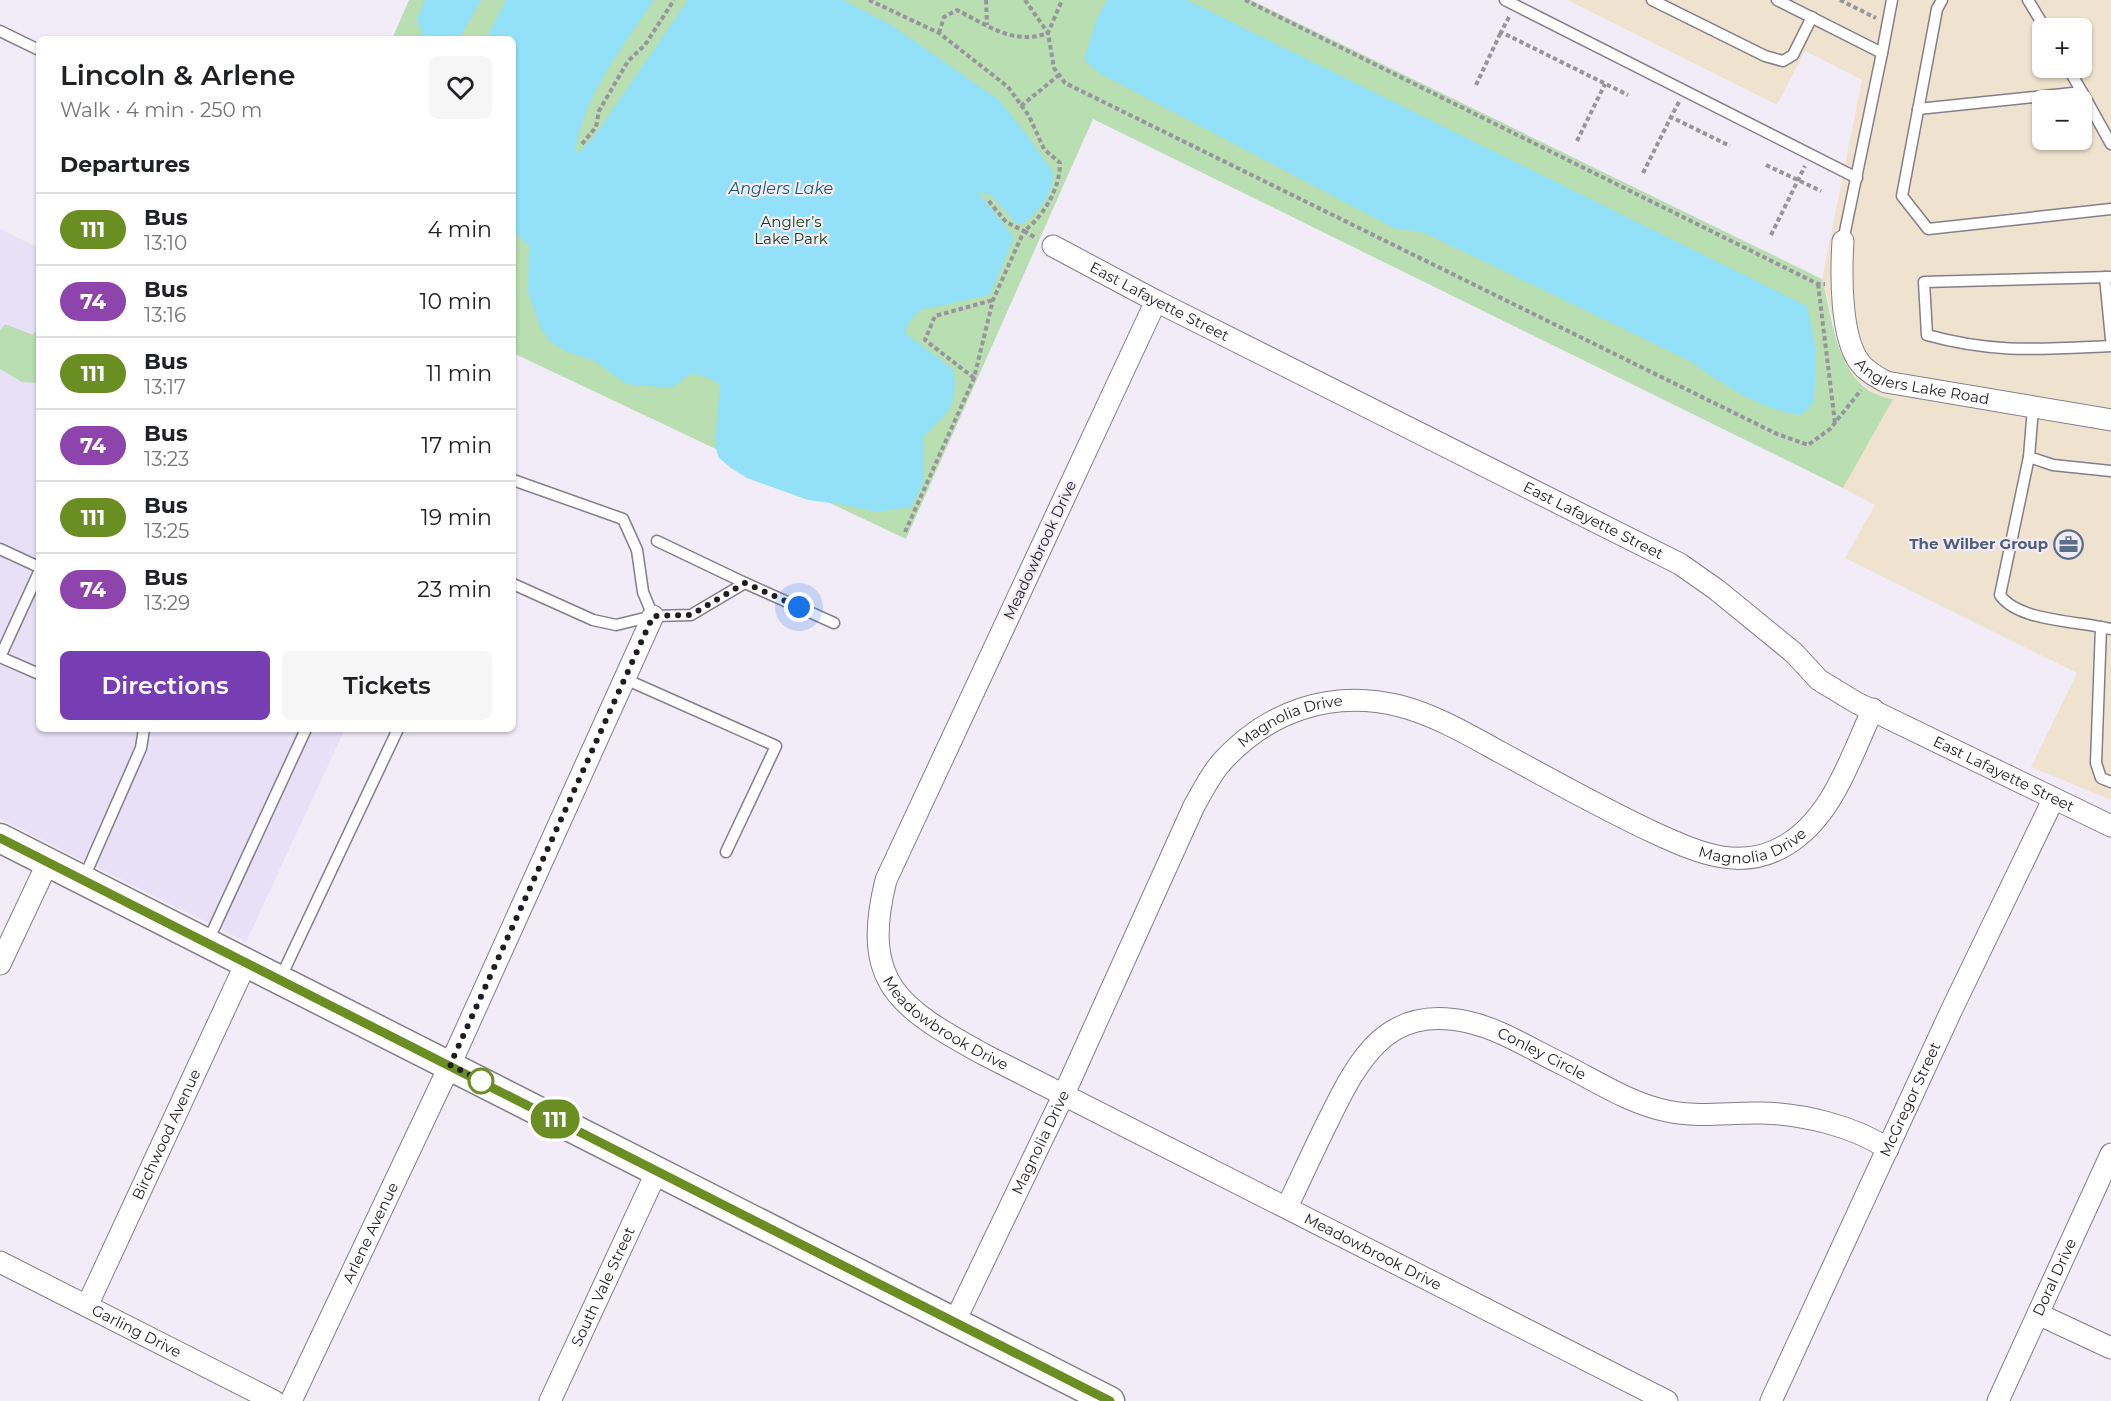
<!DOCTYPE html>
<meta charset="utf-8">
<style>
:root{--surface:#fff;--page:#f6f6f6;--text:#202124;--muted:#757577;--line:#e0e0e0;--accent:#773eb4}
body{margin:0;font-family:Montserrat,sans-serif;background:var(--page);color:var(--text);height:100vh;display:flex;flex-direction:column;font-size:22px;white-space:nowrap}
*{box-sizing:border-box;margin:0}
p{font-size:20px;color:var(--muted)}
.icon{flex:none;width:33px;height:33px;fill:none;stroke:currentColor;stroke-width:2;stroke-linecap:round;stroke-linejoin:round}
.map{position:relative;flex:1;overflow:hidden}
.drawer{position:absolute;left:36px;top:36px;width:480px;height:696px;display:flex;flex-direction:column;background:var(--surface);border-radius:9px;box-shadow:0 2px 4px #0004}
.drawer>*{flex:none}
.badge{padding:0 12px;border-radius:20px;font-size:21px;line-height:39px}
.tools{position:absolute;left:2032px;top:18px;display:grid;gap:12px}
.tools a{display:grid;place-items:center;width:60px;height:60px;border-radius:9px;background:var(--surface);box-shadow:0 2px 4px #0004;font-size:30px}
.you{position:absolute;width:30px;height:30px;margin:-15px;border:4px solid #fff;border-radius:50%;background:#1a73e8;box-shadow:0 0 0 9px #1a73e833}
.map>.badge{position:absolute;translate:-50% -50%;box-shadow:0 0 0 3px #fff}
h2{padding:0 24px;font-size:22px;line-height:54px}
.round{display:grid;place-items:center;flex:none;width:63px;height:63px;border-radius:9px;background:var(--page)}
.summary{display:flex;align-items:center;justify-content:space-between;height:102px;padding:0 24px}
h1{font-size:28px;font-weight:600;line-height:45px}
.cta{display:flex;gap:12px;margin-top:auto;padding:12px 24px}
.cta a{flex:1;height:69px;border-radius:9px;background:var(--accent);color:#fff;font-size:24px;font-weight:600;line-height:69px;text-align:center}
.cta a+a{background:var(--page);color:var(--text)}
ul{padding:0;list-style:none}
li{display:flex;align-items:center;gap:18px;height:72px;padding:0 24px;border-top:2px solid var(--line)}
li div{flex:1}
li b{display:block;font-size:22px}
li em{font-style:normal}
li .badge{min-width:66px;font-weight:700;text-align:center}
.map>svg:first-child{display:block}
</style>
<div class="map">
<svg width="2111" height="1401" viewBox="0 0 2111 1401">
<rect width="100%" height="100%" fill="#f2ecf8"/>
<path fill="#efe3cf" fill-rule="evenodd" d="M1567 0H2111V800L2031 767 2077 673 1845 558 1875 505 1843 488 1892 399 1880 397 1851 376 1844 362 1822 279 1862 80 1805 51 1777 105ZM2043 28H2082V68H2043ZM2043 100H2082V140H2043Z"/>
<polygon fill="#e8e0f6" points="0,229 39,248 39,729 345,729 246,942 0,819"/>
<g fill="#b8deb1">
<path d="M409 0H1251L1822 279C1834 323 1837 391 1893 399L1843 488 1093 119 906 539 513 353V39H392Z"/>
<polygon points="5,324 33,335 39,325 39,383 22,382 0,369 0,331"/>
</g>
<g fill="#92e1f8">
<polygon points="425,0 481,0 459,39 424,39 417,19"/>
<path d="M506 0H654C623 47 581 98 575 155L594 137 688 0H843L891 25 999 100 1029 138 1053 172 1052 186 1045 201 1027 222 1017 224 991 195 978 192 1014 237 990 295 920 310 910 321 905 333 954 370C957 408 950 410 924 436L923 484 911 507 876 512 846 505 808 500 747 478 731 468 719 458 715 445 720 384 701 375 690 374 672 388 626 384 593 360 565 351 550 341 541 329 528 292 529 246 516 233 513 234V39H486Z"/>
<path d="M1107 0H1187L1807 306 1816 349 1814 403 1801 415C1761 410 1722 384 1690 361L1423 232 1396 229 1099 73 1084 60 1096 21Z"/>
</g>
<g fill="none" stroke-linecap="round" stroke-linejoin="round">
<defs>
<g id="lane">
<polyline points="1505,0 1857,178"/>
<polyline points="1652,0 1765,56 1783,61 1793,55 1812,17"/>
<polyline points="1777,0 1882,53 1843,241"/>
<polyline points="1942,0 1937,9 1902,196 1928,229 2111,209"/>
<polyline points="2028,0 2045,28"/>
<polyline points="0,31 39,50"/>
<polyline points="1882,53 1892,0"/>
<polyline points="2068,68 2082,92"/>
<polyline points="1918,109 2082,92 2111,144"/>
<polyline points="2105,277 2111,339"/>
<path d="M2111 277 1924 282 1927 335C1995 354 2043 349 2111 346"/>
<polyline points="2033,408 2029,457 2053,465 2111,471"/>
<path d="M2029 457 2000 595C2017 620 2072 621 2101 627"/>
<polyline points="513,480 623,519 637,550 643,592 653,616"/>
<polyline points="657,541 745,583"/>
<polyline points="0,549 39,567"/>
<polyline points="513,584 593,620 616,625 653,616 691,615 745,583 834,623"/>
<polyline points="2111,629 2101,627 2096,763 2101,778 2111,782"/>
<polyline points="0,657 39,572"/>
<polyline points="0,657 39,674"/>
<polyline points="625,679 776,746 726,852"/>
<polyline points="83,880 141,748 144,729"/>
<polyline points="208,941 306,729"/>
<polyline points="280,979 398,729"/>
</g>
<g id="street">
<path id="s1" d="M1843 241C1841 273 1840 337 1860 363 1867 372 1877 377 1886 382L2111 420"/>
<path id="s2" d="M1053 246 1156 301 1680 564 1717 590 1794 653 1819 680 1857 703 2111 826"/>
<path id="s3" d="M1156 301 886 880C860 984 900 1008 983 1054L1667 1401"/>
<polyline points="0,964 48,862"/>
<path id="s4" d="M1287 1207C1301 1178 1314 1149 1328 1121 1359 1058 1387 1004 1468 1022 1500 1029 1531 1049 1560 1063 1595 1080 1628 1103 1667 1111 1699 1118 1731 1112 1762 1113 1803 1114 1854 1126 1888 1149"/>
<path id="s5" d="M0 1262 274 1401"/>
<path id="s6" d="M87 1306 246 963"/>
<polyline points="2038,1314 2111,1348"/>
<path id="s7" d="M955 1321 1064 1094 1194 806C1202 792 1210 776 1220 764 1267 711 1331 689 1400 706 1435 715 1469 735 1500 752 1552 780 1603 809 1657 834 1699 853 1742 872 1786 845 1833 817 1851 756 1873 709"/>
<path id="s8" d="M291 1401 450 1065 653 616"/>
<path id="s9" d="M550 1401 657 1171"/>
<path id="s10" d="M1771 1401 1952 1009 2053 800"/>
<path id="s11" d="M1998 1401 2111 1154"/>
</g>
<polyline id="secondary" points="0,838 1110,1401"/>
</defs>
<use href="#lane" stroke="#847e89" stroke-width="13"/>
<use href="#street" stroke="#847e89" stroke-width="23"/>
<use href="#secondary" stroke="#847e89" stroke-width="31"/>
<g stroke="#98949d" stroke-width="4" stroke-dasharray="4.5 3" stroke-linecap="butt">
<path d="M869 0 939 33 1008 87 1029 116 1044 149 1060 163C1060 188 1044 216 1024 231L1036 238"/>
<polyline points="986,0 987,25"/>
<polyline points="1025,0 1048,33 1054,68 1065,83 1777,434 1808,445 1830,429 1861,390"/>
<polyline points="1245,0 1818,284 1825,284"/>
<polyline points="1840,0 1876,18"/>
<polyline points="1509,17 1501,32 1628,95"/>
<path d="M939 33 944 17 957 10C987 25 1014 46 1048 33L1062 0"/>
<polyline points="1476,85 1501,32"/>
<polyline points="1679,102 1671,117 1730,146"/>
<polyline points="1021,106 1059,75"/>
<polyline points="1577,141 1605,84"/>
<polyline points="582,144 596,127 599,111 628,61 645,45 674,0"/>
<polyline points="1766,165 1821,191"/>
<polyline points="1643,173 1671,117"/>
<polyline points="1771,235 1805,166"/>
<polyline points="1818,284 1835,423"/>
<polyline points="974,378 925,340 935,316 993,300"/>
<polyline points="905,532 974,378 993,300 1024,231 1006,222 988,200"/>
</g>
<use href="#lane" stroke="#fff" stroke-width="10"/>
<use href="#street" stroke="#fff" stroke-width="21"/>
<use href="#secondary" stroke="#fff" stroke-width="28"/>
</g>
<g fill="none" stroke-linecap="round" stroke-linejoin="round">
<defs>
<polyline id="line" points="0,838 1110,1401"/>
</defs>
<use href="#line" stroke="#fff" stroke-width="14"/>
<use href="#line" stroke="#6b8e23" stroke-width="9"/>
<polyline stroke="#1f1d21" stroke-width="6" stroke-dasharray="0 10.8" points="481,1081 490,1085 450,1065 653,616 691,615 745,583 799,607"/>
</g>
<defs>
<symbol id="office-ring" viewBox="-11 -11 22 22"><circle r="9.5" fill="#f2ecf8" stroke="#5c6f8a" stroke-width="1.5"/><path d="M-6-3h4V-5.5h4V-3h4V5H-6ZM-1-4.5V-3h2v-1.5ZM-6 0V1H6V0Z" fill="#5c6f8a"/></symbol>
</defs>
<g fill-rule="evenodd">
<use href="#office-ring" x="2052" y="528" width="33" height="33"/>
</g>
<circle fill="#fff" stroke="#6b8e23" stroke-width="3" cx="481" cy="1081" r="12"/>
<g text-anchor="middle" stroke-width="4.5" stroke-linejoin="round" paint-order="stroke">
<g font-size="15" fill="#17410f" stroke="#f2ecf8">
<text x="791" y="227">Angler’s<tspan x="791" dy="17">Lake Park</tspan></text>
</g>
<g font-size="15" fill="#1f1d21" stroke="#f2ecf8">
<text dy="5" stroke="none"><textPath href="#s2" startOffset="120">East Lafayette Street</textPath></text>
<text dy="5" stroke="none"><textPath href="#s1" startOffset="192">Anglers Lake Road</textPath></text>
<text dy="5" stroke="none"><textPath href="#s2" startOffset="606">East Lafayette Street</textPath></text>
<text transform="translate(1040 550) rotate(-65)" y="5">Meadowbrook Drive</text>
<text dy="5" stroke="none"><textPath href="#s7" startOffset="702">Magnolia Drive</textPath></text>
<text dy="5" stroke="none"><textPath href="#s2" startOffset="1092">East Lafayette Street</textPath></text>
<text dy="5" stroke="none"><textPath href="#s7" startOffset="1206">Magnolia Drive</textPath></text>
<text dy="5" stroke="none"><textPath href="#s3" startOffset="814">Meadowbrook Drive</textPath></text>
<text dy="5" stroke="none"><textPath href="#s4" startOffset="366">Conley Circle</textPath></text>
<text dy="5" stroke="none"><textPath href="#s10" startOffset="332">McGregor Street</textPath></text>
<text dy="5" stroke="none"><textPath href="#s6" startOffset="189">Birchwood Avenue</textPath></text>
<text dy="5" stroke="none"><textPath href="#s7" startOffset="198">Magnolia Drive</textPath></text>
<text dy="5" stroke="none"><textPath href="#s8" startOffset="186">Arlene Avenue</textPath></text>
<text dy="5" stroke="none"><textPath href="#s3" startOffset="1300">Meadowbrook Drive</textPath></text>
<text dy="5" stroke="none"><textPath href="#s11" startOffset="136">Doral Drive</textPath></text>
<text dy="5" stroke="none"><textPath href="#s9" startOffset="126">South Vale Street</textPath></text>
<text dy="5" stroke="none"><textPath href="#s5" startOffset="153">Garling Drive</textPath></text>
</g>
<g font-size="15" font-weight="bold" fill="#4e5e75" stroke="#f2ecf8" text-anchor="end">
<text x="2048" y="549">The Wilber Group</text>
</g>
<g font-size="16" font-style="italic" fill="#175869" stroke="#f2ecf8">
<text x="781" y="194">Anglers Lake</text>
</g>
</g>
</svg>
<div class="tools">
<a>+</a>
<a>−</a>
</div>
<div class="you" style="left:799px;top:607px"></div>
<b class="badge" style="left:555px;top:1119px;background:#6b8e23;color:#fff">111</b>
<section class="drawer">
<div class="summary"><div><h1>Lincoln &amp; Arlene</h1><p>Walk · 4 min · 250 m</p></div><a class="round"><svg class="icon" aria-label="heart" viewBox="0 0 24 24"><path d="M12 20l-8-8c-3-5 5-10 8-4 3-6 11-1 8 4z"/></svg></a></div>
<h2>Departures</h2>
<ul>
<li><span class="badge" style="background:#6b8e23;color:#fff">111</span><div><b>Bus</b><p>13:10</p></div><em>4 min</em></li>
<li><span class="badge" style="background:#8e44ad;color:#fff">74</span><div><b>Bus</b><p>13:16</p></div><em>10 min</em></li>
<li><span class="badge" style="background:#6b8e23;color:#fff">111</span><div><b>Bus</b><p>13:17</p></div><em>11 min</em></li>
<li><span class="badge" style="background:#8e44ad;color:#fff">74</span><div><b>Bus</b><p>13:23</p></div><em>17 min</em></li>
<li><span class="badge" style="background:#6b8e23;color:#fff">111</span><div><b>Bus</b><p>13:25</p></div><em>19 min</em></li>
<li><span class="badge" style="background:#8e44ad;color:#fff">74</span><div><b>Bus</b><p>13:29</p></div><em>23 min</em></li>
</ul>
<div class="cta"><a>Directions</a><a>Tickets</a></div>
</section>
</div>
